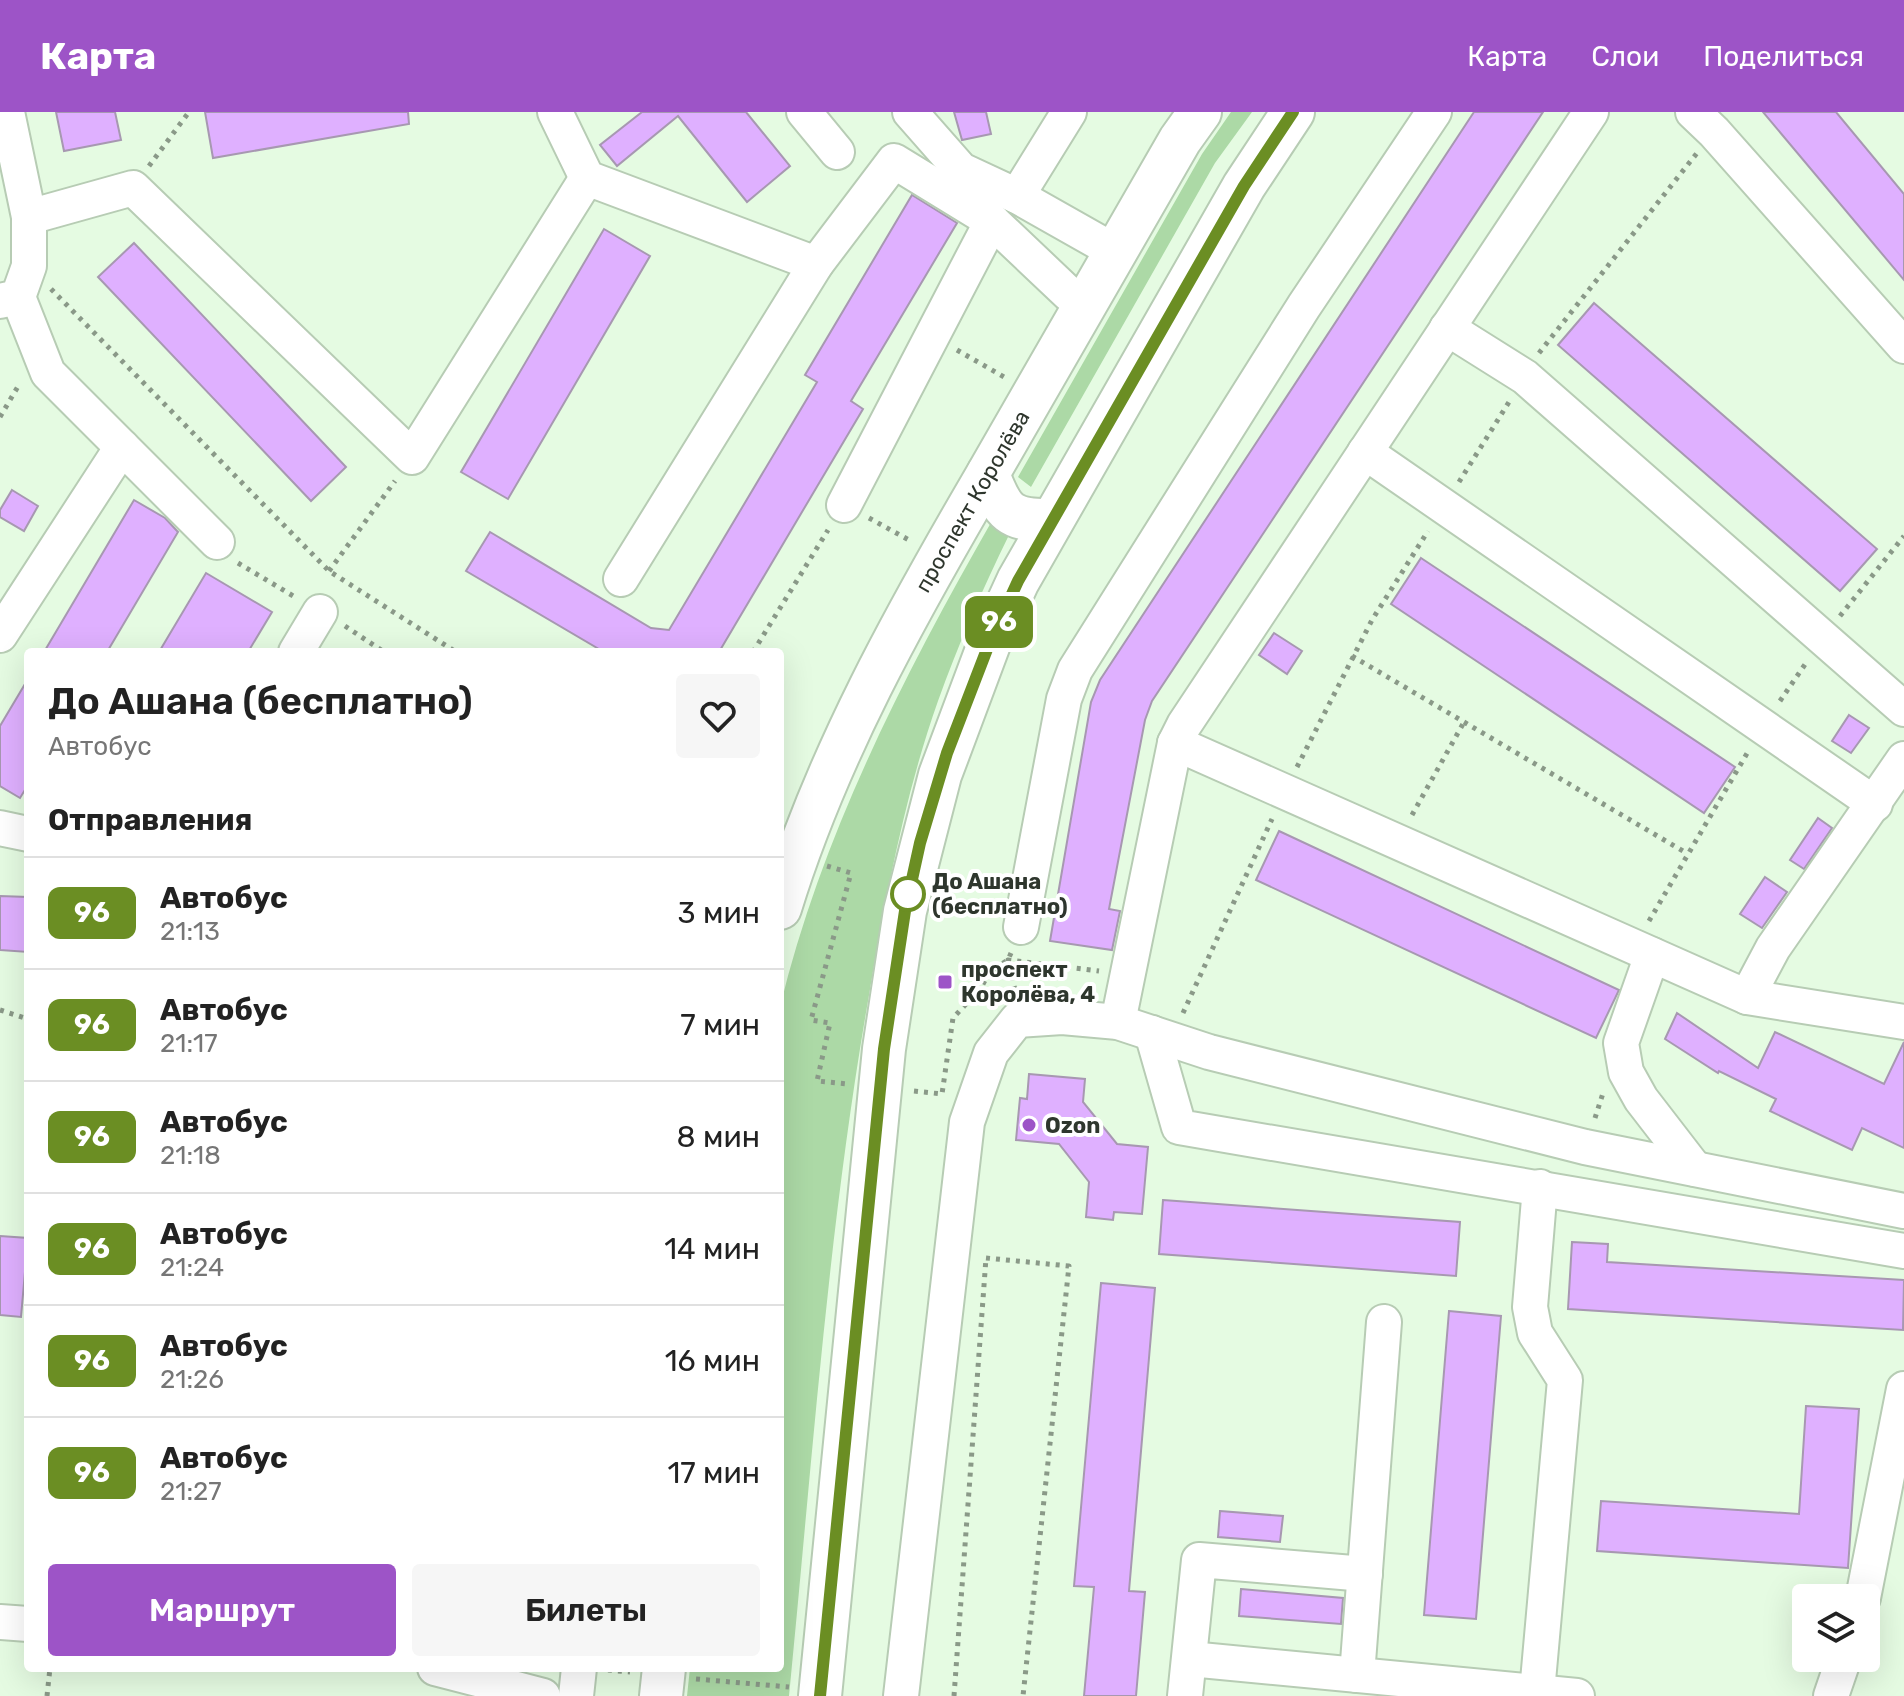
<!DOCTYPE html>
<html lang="ru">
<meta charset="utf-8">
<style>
:root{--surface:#fff;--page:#f6f6f6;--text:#222;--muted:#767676;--line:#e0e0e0;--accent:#9d54c7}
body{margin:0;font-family:Rubik,sans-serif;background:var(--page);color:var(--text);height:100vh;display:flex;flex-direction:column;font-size:30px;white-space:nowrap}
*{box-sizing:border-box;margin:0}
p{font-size:26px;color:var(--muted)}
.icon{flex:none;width:44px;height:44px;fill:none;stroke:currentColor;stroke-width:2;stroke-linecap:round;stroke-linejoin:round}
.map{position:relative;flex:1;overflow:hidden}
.side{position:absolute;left:24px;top:536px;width:760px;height:1024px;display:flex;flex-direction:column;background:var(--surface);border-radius:8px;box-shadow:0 8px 32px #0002}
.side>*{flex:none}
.badge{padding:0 16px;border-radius:12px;font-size:28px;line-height:52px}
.tools{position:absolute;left:1792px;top:1472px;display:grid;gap:16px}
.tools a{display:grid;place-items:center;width:88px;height:88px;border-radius:8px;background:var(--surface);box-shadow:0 8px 32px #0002;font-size:40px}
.map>.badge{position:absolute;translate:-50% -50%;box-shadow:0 0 0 4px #fff}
h2{padding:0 24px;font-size:30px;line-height:72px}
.round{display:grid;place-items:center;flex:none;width:84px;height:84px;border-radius:8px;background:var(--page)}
.headline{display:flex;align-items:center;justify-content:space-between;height:136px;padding:0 24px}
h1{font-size:38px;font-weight:600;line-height:60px}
.primary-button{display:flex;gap:16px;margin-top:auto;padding:16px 24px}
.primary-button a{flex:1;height:92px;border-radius:8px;background:var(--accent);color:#fff;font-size:32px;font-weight:600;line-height:92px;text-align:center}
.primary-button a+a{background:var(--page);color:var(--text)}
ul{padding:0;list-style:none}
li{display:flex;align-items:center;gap:24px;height:112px;padding:0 24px;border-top:2px solid var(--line)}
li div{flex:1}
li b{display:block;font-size:30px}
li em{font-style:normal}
li .badge{min-width:88px;font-weight:700;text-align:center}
header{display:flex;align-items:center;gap:48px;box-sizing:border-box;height:112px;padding:0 40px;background:var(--accent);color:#fff}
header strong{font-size:38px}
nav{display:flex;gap:44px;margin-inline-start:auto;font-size:28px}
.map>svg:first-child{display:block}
</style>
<header>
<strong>Карта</strong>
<nav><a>Карта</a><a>Слои</a><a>Поделиться</a></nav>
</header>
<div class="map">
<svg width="1904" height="1584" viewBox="0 0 1904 1584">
<rect width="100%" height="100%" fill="#e5fbe2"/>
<g fill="#acd9a6">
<polygon points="1231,0 1252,0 1215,51 1031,375 1018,365 1202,42"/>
<path d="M993 407 1009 423C983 476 958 533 938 589 904 685 885 788 868 889 828 1118 812 1352 789 1584H687L690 1556H780V895C822 722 905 561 993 407Z"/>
</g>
<g fill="#dfb0ff" stroke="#a798b1" stroke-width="2">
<polygon points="56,0 115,0 121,28 64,39"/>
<polygon points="205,0 408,0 409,12 213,46"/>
<polygon points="642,0 746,0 790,54 747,90 678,4 617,54 600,33"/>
<polygon points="954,0 986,0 991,22 962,28"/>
<polygon points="1474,0 1543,0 1152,589 1145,608 1109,797 1120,799 1112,838 1050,829 1091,590 1100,568"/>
<polygon points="1763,0 1836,0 1904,82 1904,168"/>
<polygon points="912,83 957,111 851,289 863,297 719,540 604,540 466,459 490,420 651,516 669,518 817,270 805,263"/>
<polygon points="604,117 650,144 508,387 461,360"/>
<polygon points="134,131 346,355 311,389 98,165"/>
<polygon points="1594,191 1877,437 1840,479 1558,233"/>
<polygon points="12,378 38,394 24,419 0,405 0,398"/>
<polygon points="134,388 165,406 178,420 107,540 44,540"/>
<polygon points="1421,446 1735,655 1704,701 1391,492"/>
<polygon points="206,461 272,500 248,540 159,540"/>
<polygon points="1274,521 1302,539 1287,562 1259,543"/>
<polygon points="28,567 28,673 20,686 0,674 0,614"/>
<polygon points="1849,603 1869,616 1851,641 1832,629"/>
<polygon points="1818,706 1832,716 1804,757 1790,748"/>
<polygon points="1279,719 1619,878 1596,926 1256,768"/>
<polygon points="1765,765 1787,780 1762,816 1740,802"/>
<polygon points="0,784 28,785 28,840 0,838"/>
<polygon points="1677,901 1758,956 1775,920 1884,972 1904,930 1904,1036 1862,1016 1852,1038 1770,999 1776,987 1719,959 1718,961 1665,927"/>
<polygon points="1029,962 1085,967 1083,990 1117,1032 1148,1035 1142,1102 1114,1100 1113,1108 1086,1105 1089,1070 1059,1032 1016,1028 1020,986 1027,987"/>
<polygon points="1163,1088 1460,1110 1456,1164 1159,1142"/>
<polygon points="0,1124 28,1126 21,1205 0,1203"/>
<polygon points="1572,1130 1608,1132 1607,1150 1904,1168 1903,1218 1568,1197"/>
<polygon points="1101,1171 1155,1176 1129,1479 1145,1480 1136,1584 1084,1584 1094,1475 1074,1474"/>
<polygon points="1449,1199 1501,1204 1476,1507 1424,1503"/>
<polygon points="1806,1294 1859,1297 1848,1456 1597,1439 1601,1389 1799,1402"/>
<polygon points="1220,1399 1283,1404 1280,1430 1218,1425"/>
<polygon points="1241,1477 1343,1486 1341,1512 1239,1504"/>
</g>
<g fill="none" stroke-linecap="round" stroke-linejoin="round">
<defs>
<g id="minor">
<polyline points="555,0 587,66 816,152"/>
<polyline points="804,0 837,40"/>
<polyline points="910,0 961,58 1017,84 1116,140"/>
<polyline points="1693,0 1714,20 1904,234"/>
<polyline points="1017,84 1069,0"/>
<polyline points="29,105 133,76 412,345 587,66"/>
<polyline points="18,185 48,261 217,430"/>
<polyline points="0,189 18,185 29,154 29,105 7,0"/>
<polyline points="1447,216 1525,265 1904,597"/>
<polyline points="1365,340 1875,692"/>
<polyline points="844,393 992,109"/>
<polyline points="621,467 816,152 894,49 992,109 1069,182 1085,192"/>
<polyline points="0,523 122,335"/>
<polyline points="296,540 320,500"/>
<polyline points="1175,631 1747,885 1904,910"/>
<polyline points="0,716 28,722"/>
<polyline points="1021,815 1064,587 1075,558 1304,194 1434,0"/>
<polyline points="1652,843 1621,931 1626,960 1641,987 1695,1057"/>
<polyline points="1747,885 1773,836 1904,647"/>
<polyline points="1118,910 1175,631 1184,613 1591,0"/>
<polyline points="1152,921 1179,1015 1904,1139"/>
<polyline points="1863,1486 1904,1277"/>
<polyline points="0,1510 28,1512"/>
<polyline points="1190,1547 1577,1584"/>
<polyline points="435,1556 543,1584"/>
<polyline points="1357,1563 1384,1210"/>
<polyline points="1537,1580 1565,1268 1535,1221 1530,1195 1540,1075"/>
<polyline points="576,1584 579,1556"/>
<polyline points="901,1584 967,1010 991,941 1017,908 1062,905 1118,910 1209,940 1585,1035 1904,1099"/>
<polyline points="1185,1584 1199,1448 1365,1462"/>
<polyline points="1831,1584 1844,1546"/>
</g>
<g id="major">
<path d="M988 362C1003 401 1009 409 1052 408"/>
<path d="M780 796C827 643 906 502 986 365 1051 253 1115 140 1180 28L1200 0"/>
<polyline points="661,1584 664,1556"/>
<polyline points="820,1584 884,937 905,799 940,663 989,532 1018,469 1244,74 1293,0"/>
</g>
</defs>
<use href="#minor" stroke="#b7ccb4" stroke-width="38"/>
<use href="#major" stroke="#b7ccb4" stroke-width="46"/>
<g stroke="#8a9988" stroke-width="5" stroke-dasharray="4 6" stroke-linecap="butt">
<polyline points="149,54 189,0"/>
<polyline points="51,177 329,459 456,540"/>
<polyline points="957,238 1004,265"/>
<polyline points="1539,241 1697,41"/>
<polyline points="0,305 20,271"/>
<polyline points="1459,370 1509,290"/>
<polyline points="869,406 909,428"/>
<polyline points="238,451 295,485"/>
<polyline points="329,459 395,369"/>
<polyline points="1840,504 1904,424"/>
<polyline points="345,514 384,540"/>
<polyline points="753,540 828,418"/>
<polyline points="1352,544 1688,742"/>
<polyline points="1780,589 1806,551"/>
<polyline points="1297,655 1372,508 1428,419"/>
<polyline points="1412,703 1464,610"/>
<polyline points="827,754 851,761 811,908 830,911 817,969 848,972"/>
<polyline points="1649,809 1749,638"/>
<polyline points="1015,878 1008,848 1099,859"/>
<polyline points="0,898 28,907"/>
<polyline points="1183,901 1272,707"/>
<polyline points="914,979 942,982 953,906 981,876 990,859 1008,848 1011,841"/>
<polyline points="1595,1006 1603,981"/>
<polyline points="986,1146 1069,1154 1023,1584"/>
<polyline points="608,1558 630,1560"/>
<polyline points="696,1567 789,1575"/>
<polyline points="47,1584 50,1556"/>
<polyline points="954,1584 986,1146"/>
</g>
<use href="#minor" stroke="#fff" stroke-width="34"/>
<use href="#major" stroke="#fff" stroke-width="42"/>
</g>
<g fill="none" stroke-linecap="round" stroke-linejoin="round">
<defs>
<polyline id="line" points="820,1584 884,937 905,799 920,731 947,641 989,532 1018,469 1244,74 1293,0"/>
</defs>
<use href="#line" stroke="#fff" stroke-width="18"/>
<use href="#line" stroke="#6b8e23" stroke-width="12"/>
</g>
<circle fill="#fff" stroke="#6b8e23" stroke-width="4" cx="908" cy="782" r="16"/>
<g fill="#9d54c7" stroke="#fff" stroke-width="3">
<rect x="937" y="862" width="16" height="16" rx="4"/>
<circle cx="1029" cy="1013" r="8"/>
</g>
<g text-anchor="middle" stroke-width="8" stroke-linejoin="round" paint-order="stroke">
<g font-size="22" fill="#2e362d" stroke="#fff">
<text transform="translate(972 389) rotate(-60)" y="8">проспект Королёва</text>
</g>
<g font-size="22" font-weight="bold" fill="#2e362d" stroke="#fff" text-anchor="start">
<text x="932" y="777">До Ашана<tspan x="932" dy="25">(бесплатно)</tspan></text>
</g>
<g font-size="22" font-weight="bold" fill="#2e362d" stroke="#fff" text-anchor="start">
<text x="961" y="865">проспект<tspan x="961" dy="25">Королёва, 4</tspan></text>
<text x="1045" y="1021">Ozon</text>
</g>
</g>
</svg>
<div class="tools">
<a><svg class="icon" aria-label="layers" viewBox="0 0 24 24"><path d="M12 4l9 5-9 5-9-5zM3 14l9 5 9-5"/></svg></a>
</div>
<b class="badge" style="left:999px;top:510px;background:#6b8e23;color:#fff">96</b>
<section class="side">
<div class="headline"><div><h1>До Ашана (бесплатно)</h1><p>Автобус</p></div><a class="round"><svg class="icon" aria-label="heart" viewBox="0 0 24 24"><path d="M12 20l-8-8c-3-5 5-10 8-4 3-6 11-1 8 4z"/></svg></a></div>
<h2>Отправления</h2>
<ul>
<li><span class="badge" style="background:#6b8e23;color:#fff">96</span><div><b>Автобус</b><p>21:13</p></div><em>3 мин</em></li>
<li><span class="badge" style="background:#6b8e23;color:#fff">96</span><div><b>Автобус</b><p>21:17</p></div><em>7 мин</em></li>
<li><span class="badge" style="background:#6b8e23;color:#fff">96</span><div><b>Автобус</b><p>21:18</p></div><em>8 мин</em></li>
<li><span class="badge" style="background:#6b8e23;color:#fff">96</span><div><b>Автобус</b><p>21:24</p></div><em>14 мин</em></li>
<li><span class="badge" style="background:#6b8e23;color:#fff">96</span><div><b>Автобус</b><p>21:26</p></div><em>16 мин</em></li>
<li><span class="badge" style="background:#6b8e23;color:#fff">96</span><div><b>Автобус</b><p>21:27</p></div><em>17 мин</em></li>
</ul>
<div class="primary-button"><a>Маршрут</a><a>Билеты</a></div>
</section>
</div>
